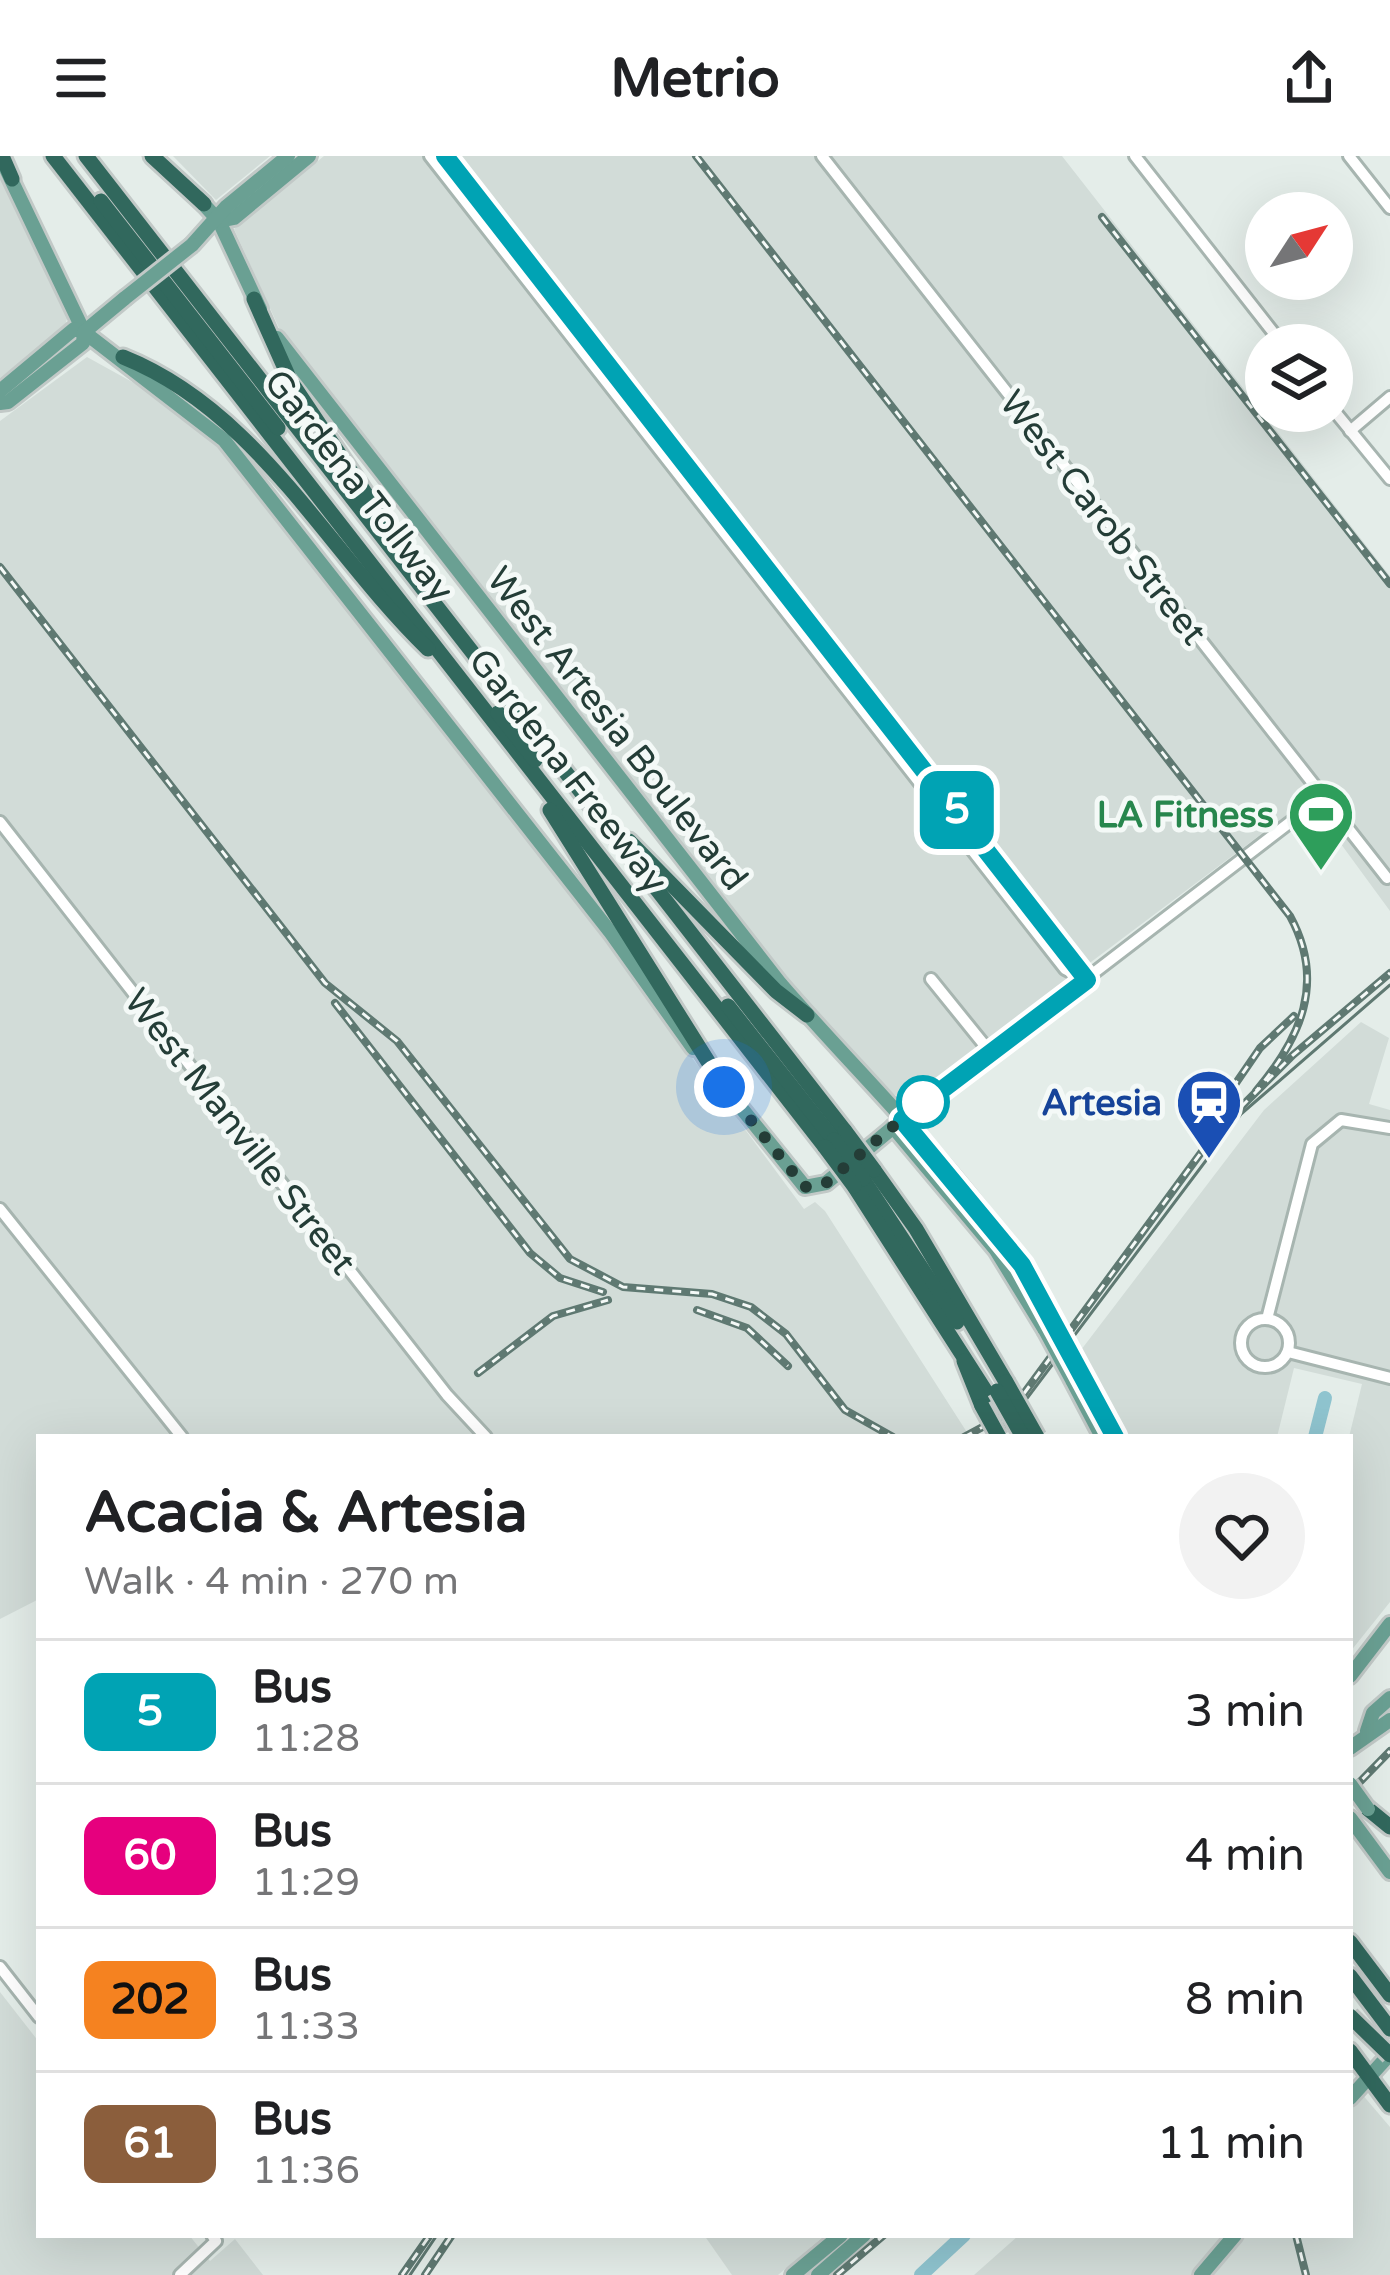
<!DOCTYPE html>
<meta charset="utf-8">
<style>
:root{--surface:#fff;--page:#f2f2f2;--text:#202124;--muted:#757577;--line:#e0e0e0}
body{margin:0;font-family:"Varela Round",sans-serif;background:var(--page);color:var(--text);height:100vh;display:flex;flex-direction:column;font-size:45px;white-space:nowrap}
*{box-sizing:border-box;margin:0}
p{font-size:39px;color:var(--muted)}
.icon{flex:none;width:66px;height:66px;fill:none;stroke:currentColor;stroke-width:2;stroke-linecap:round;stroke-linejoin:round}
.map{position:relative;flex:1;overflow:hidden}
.sheet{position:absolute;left:36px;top:1278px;width:1317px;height:804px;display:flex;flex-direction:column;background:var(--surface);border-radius:0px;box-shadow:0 12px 48px #0002}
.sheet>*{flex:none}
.badge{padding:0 24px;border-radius:18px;font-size:42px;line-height:78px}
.needle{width:78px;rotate:54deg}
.buttons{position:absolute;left:1245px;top:36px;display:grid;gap:24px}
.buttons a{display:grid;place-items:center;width:108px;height:108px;border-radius:50%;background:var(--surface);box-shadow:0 12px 48px #0002;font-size:60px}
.you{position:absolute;width:60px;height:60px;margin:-30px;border:9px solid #fff;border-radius:50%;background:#1a73e8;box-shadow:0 0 0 18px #1a73e833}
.map>.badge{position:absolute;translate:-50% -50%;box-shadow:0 0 0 6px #fff}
.round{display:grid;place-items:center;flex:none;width:126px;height:126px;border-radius:63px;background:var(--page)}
.overview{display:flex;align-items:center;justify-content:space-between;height:204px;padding:0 48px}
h1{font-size:57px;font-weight:700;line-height:90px}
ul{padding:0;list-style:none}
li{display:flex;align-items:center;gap:36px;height:144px;padding:0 48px;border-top:3px solid var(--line)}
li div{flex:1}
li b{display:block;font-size:45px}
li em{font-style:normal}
li .badge{min-width:132px;font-weight:700;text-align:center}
header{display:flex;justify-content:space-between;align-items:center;height:156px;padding:0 48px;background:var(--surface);font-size:54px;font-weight:700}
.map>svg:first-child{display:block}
</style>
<header><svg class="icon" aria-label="menu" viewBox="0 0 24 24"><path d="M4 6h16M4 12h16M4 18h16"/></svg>Metrio<svg class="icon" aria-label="share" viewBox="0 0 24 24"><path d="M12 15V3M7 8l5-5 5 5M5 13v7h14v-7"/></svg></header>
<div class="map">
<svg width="1390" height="2119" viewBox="0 0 1390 2119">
<rect width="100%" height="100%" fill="#e4ede9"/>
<g fill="#d2dcd8">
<polygon points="173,0 270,0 216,44"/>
<polygon points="324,0 1062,0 1390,420 1390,755 1308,643 910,942 895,939 801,847 279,172 234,73"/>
<polygon points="0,17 68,159 65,170 0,222"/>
<polygon points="87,201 163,243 228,301 607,787 804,1053 815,1046 825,1055 970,1281 39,1281 39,1443 0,1463 0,265"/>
<polygon points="1361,866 1389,882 1369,948 1390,954 1390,1446 1350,1496 1349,1281 1362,1228 1294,1212 1277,1281 1128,1281 1081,1194 1264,954"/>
<polygon points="0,1836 39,1886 39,2079 189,2079 210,2105 235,2083 263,2119 0,2119"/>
<polygon points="1350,1924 1390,1971 1390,2119 974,2119 1019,2079 1350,2079"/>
<polygon points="704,2079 825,2079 778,2119 732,2119"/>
</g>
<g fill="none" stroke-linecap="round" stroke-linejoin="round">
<g stroke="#8fc4cf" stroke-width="14">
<polyline points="1315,1281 1325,1242"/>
<polyline points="921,2119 964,2079"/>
</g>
<defs>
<g id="minor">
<polyline points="430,0 1065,813 1087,824"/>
<polyline points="445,0 1085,821"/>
<polyline points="822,0 1387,722"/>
<polyline points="1135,0 1283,189"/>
<polyline points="1349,0 1390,52"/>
<polyline points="1332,252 1390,323"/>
<polyline points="1350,275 1390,241"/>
<polyline points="0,666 447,1239 486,1281"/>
<polyline points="931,823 990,896"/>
<polyline points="902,964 1323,641"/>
<polyline points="0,1053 182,1281"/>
<circle cx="1265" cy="1187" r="24"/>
<polyline points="1267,1163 1312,988 1341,964 1390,972"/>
<polyline points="1288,1196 1390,1222"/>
<polyline points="0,1811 39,1861"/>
<polyline points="180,2119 216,2085 212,2079"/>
</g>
<g id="major">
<polyline points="7,15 84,176 224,284 611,777 693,892"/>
<polyline points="198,42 219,65 260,153"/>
<polyline points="219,65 234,62 309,0"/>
<polyline points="192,89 226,51 288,0"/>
<path d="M277 182 779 826C870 932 989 1041 1054 1165"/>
<polyline points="0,235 74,173 84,176"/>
<polyline points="0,247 8,246 83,187 84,176 125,142"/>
<polyline points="718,923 805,1031 826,1027 902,964"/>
<polyline points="893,971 996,1094 1045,1174"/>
<polyline points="1080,1214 1115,1281"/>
<polyline points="1072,1224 1102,1281"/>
<polyline points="1350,1520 1390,1468"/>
<polyline points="1367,1575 1373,1557 1390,1542"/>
<polyline points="1350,1592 1390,1564"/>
<polyline points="1350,1662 1390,1716"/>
<polyline points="1350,1942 1390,1898"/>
<polyline points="793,2119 841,2079"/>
<polyline points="818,2119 864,2079"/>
<polyline points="1201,2119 1235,2079"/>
</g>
<g id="highway">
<polyline points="2,0 12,23"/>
<polyline points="53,0 825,991"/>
<polyline points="86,0 845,975"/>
<polyline points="152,0 204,48"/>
<polyline points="101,45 278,272"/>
<polyline points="254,143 291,226 404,395"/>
<path d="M123 201C258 255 327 395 428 493"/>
<polyline points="498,557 535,604"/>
<polyline points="550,654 724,931"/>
<polyline points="629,685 776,835 807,859"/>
<polyline points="728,850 834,984"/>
<polyline points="874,1014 916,1073 1006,1226"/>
<polyline points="863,1023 957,1166"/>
<polyline points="854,1030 990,1242"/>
<polyline points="964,1205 982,1250"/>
<polyline points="1368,1653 1390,1671"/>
<polyline points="1350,1786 1390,1839"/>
<polyline points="1350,1820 1390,1873"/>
<polyline points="1350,1895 1390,1949"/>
</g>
</defs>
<use href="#minor" stroke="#a7b5b0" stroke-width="16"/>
<use href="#major" stroke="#c2c9c7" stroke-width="20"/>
<use href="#highway" stroke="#c2c9c7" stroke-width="21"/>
<use href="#minor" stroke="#fff" stroke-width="10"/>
<use href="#major" stroke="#6aa093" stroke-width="14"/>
<use href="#highway" stroke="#31685d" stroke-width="15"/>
<g stroke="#5f7972" stroke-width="3">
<polyline points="998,1281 1241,958 1390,829"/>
<polyline points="410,2119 437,2079"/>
</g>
<defs>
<g id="rail">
<path d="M696 0 1290 760C1326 826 1301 882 1256 935"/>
<polyline points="1102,61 1390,428"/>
<polyline points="0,411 325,827 397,885 570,1103 623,1131 712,1138 751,1151 786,1178 845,1254 893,1281"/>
<polyline points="335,847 530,1097 560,1122 603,1136"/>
<polyline points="1212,962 1260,892 1294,860"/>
<polyline points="697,1154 747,1172 788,1210"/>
<polyline points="478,1217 553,1160 608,1144"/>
<polyline points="964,1281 1003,1260"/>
<polyline points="992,1281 1217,975 1293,899 1390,817"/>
<polyline points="1350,1636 1390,1595"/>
<polyline points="1296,2079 1306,2119"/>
<polyline points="402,2119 430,2079"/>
<polyline points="425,2119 452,2079"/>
<polyline points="837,2119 884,2079"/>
</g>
</defs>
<use href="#rail" stroke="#5f7972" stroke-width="8"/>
<use href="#rail" stroke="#f4f9f7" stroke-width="3" stroke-dasharray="9" stroke-linecap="butt"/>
<defs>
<g id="major-bridge">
<polyline points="125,142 192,89"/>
<polyline points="1054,1165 1080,1214"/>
<polyline points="1045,1174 1072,1224"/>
<polyline points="1350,1628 1368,1653"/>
</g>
<g id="highway-bridge">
<polyline points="845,975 874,1014"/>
<polyline points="834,984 863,1023"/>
<polyline points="825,991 854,1030"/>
<polyline points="1006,1226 1037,1281"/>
<polyline points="997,1235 1023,1281"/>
<polyline points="982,1250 999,1281"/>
<polyline points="1350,1860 1390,1899"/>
</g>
</defs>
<use href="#major-bridge" stroke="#c2c9c7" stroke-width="20" stroke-linecap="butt"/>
<use href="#highway-bridge" stroke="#c2c9c7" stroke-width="21" stroke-linecap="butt"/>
<use href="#major-bridge" stroke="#6aa093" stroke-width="14"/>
<use href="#highway-bridge" stroke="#31685d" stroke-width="15"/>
</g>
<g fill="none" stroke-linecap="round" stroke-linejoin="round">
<defs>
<polyline id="line" points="445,0 1087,824 902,964 1022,1109 1115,1281"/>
</defs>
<use href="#line" stroke="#fff" stroke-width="27"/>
<use href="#line" stroke="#00a3b4" stroke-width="18"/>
<polyline stroke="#243d37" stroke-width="12" stroke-dasharray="0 21.6" points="724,931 805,1031 826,1027 928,941 923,946"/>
</g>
<defs>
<symbol id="stadium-pin" viewBox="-11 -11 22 30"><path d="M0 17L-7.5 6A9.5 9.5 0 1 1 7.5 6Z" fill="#2e9e5b" stroke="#f4f9f7"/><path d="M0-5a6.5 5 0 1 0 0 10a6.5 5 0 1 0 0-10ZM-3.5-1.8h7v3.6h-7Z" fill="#fff"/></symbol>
<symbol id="station-pin" viewBox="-11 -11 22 30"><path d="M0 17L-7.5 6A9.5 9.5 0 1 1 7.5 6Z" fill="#1a4fb4" stroke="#f4f9f7"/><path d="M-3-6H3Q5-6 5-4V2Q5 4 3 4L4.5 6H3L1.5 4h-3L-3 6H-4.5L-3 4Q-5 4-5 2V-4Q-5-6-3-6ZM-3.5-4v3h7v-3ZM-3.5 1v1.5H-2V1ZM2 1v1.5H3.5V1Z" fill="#fff"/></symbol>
</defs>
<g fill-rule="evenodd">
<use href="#stadium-pin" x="1283" y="620" width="76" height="104"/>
<use href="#station-pin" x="1171" y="908" width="76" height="104"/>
</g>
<circle fill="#fff" stroke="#00a3b4" stroke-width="6" cx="923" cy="946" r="24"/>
<g text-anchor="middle" stroke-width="10" stroke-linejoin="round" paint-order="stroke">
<g font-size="36" fill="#243d37" stroke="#f4f9f7">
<text transform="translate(360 329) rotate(52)" y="13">Gardena Tollway</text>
<text transform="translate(1104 361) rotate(52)" y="13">West Carob Street</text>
<text transform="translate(618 572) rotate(52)" y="13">West Artesia Boulevard</text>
<text transform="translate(569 614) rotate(52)" y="13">Gardena Freeway</text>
<text transform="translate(241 975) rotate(52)" y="13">West Manville Street</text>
</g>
<g font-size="36" font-weight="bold" fill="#27864d" stroke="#f4f9f7" text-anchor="end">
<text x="1274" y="671">LA Fitness</text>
</g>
<g font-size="36" font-weight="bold" fill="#164399" stroke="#f4f9f7" text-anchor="end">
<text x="1162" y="959">Artesia</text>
</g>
</g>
</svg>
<div class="buttons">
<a><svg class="needle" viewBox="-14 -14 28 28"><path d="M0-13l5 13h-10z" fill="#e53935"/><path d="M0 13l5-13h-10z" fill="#757577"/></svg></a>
<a><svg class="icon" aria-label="layers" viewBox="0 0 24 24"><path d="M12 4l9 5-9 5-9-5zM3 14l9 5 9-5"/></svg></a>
</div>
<div class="you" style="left:724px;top:931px"></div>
<b class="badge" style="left:957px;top:654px;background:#00a3b4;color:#fff">5</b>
<section class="sheet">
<div class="overview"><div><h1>Acacia &amp; Artesia</h1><p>Walk · 4 min · 270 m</p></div><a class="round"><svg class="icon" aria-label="heart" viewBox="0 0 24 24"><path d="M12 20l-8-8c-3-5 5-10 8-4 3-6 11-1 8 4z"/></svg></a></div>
<ul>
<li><span class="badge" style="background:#00a3b4;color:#fff">5</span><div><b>Bus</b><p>11:28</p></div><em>3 min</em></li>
<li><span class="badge" style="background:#e6007e;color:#fff">60</span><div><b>Bus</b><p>11:29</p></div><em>4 min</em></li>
<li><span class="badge" style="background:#f58220;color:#111">202</span><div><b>Bus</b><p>11:33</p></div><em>8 min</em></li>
<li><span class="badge" style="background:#8b5e3c;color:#fff">61</span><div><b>Bus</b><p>11:36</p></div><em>11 min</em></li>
</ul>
</section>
</div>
